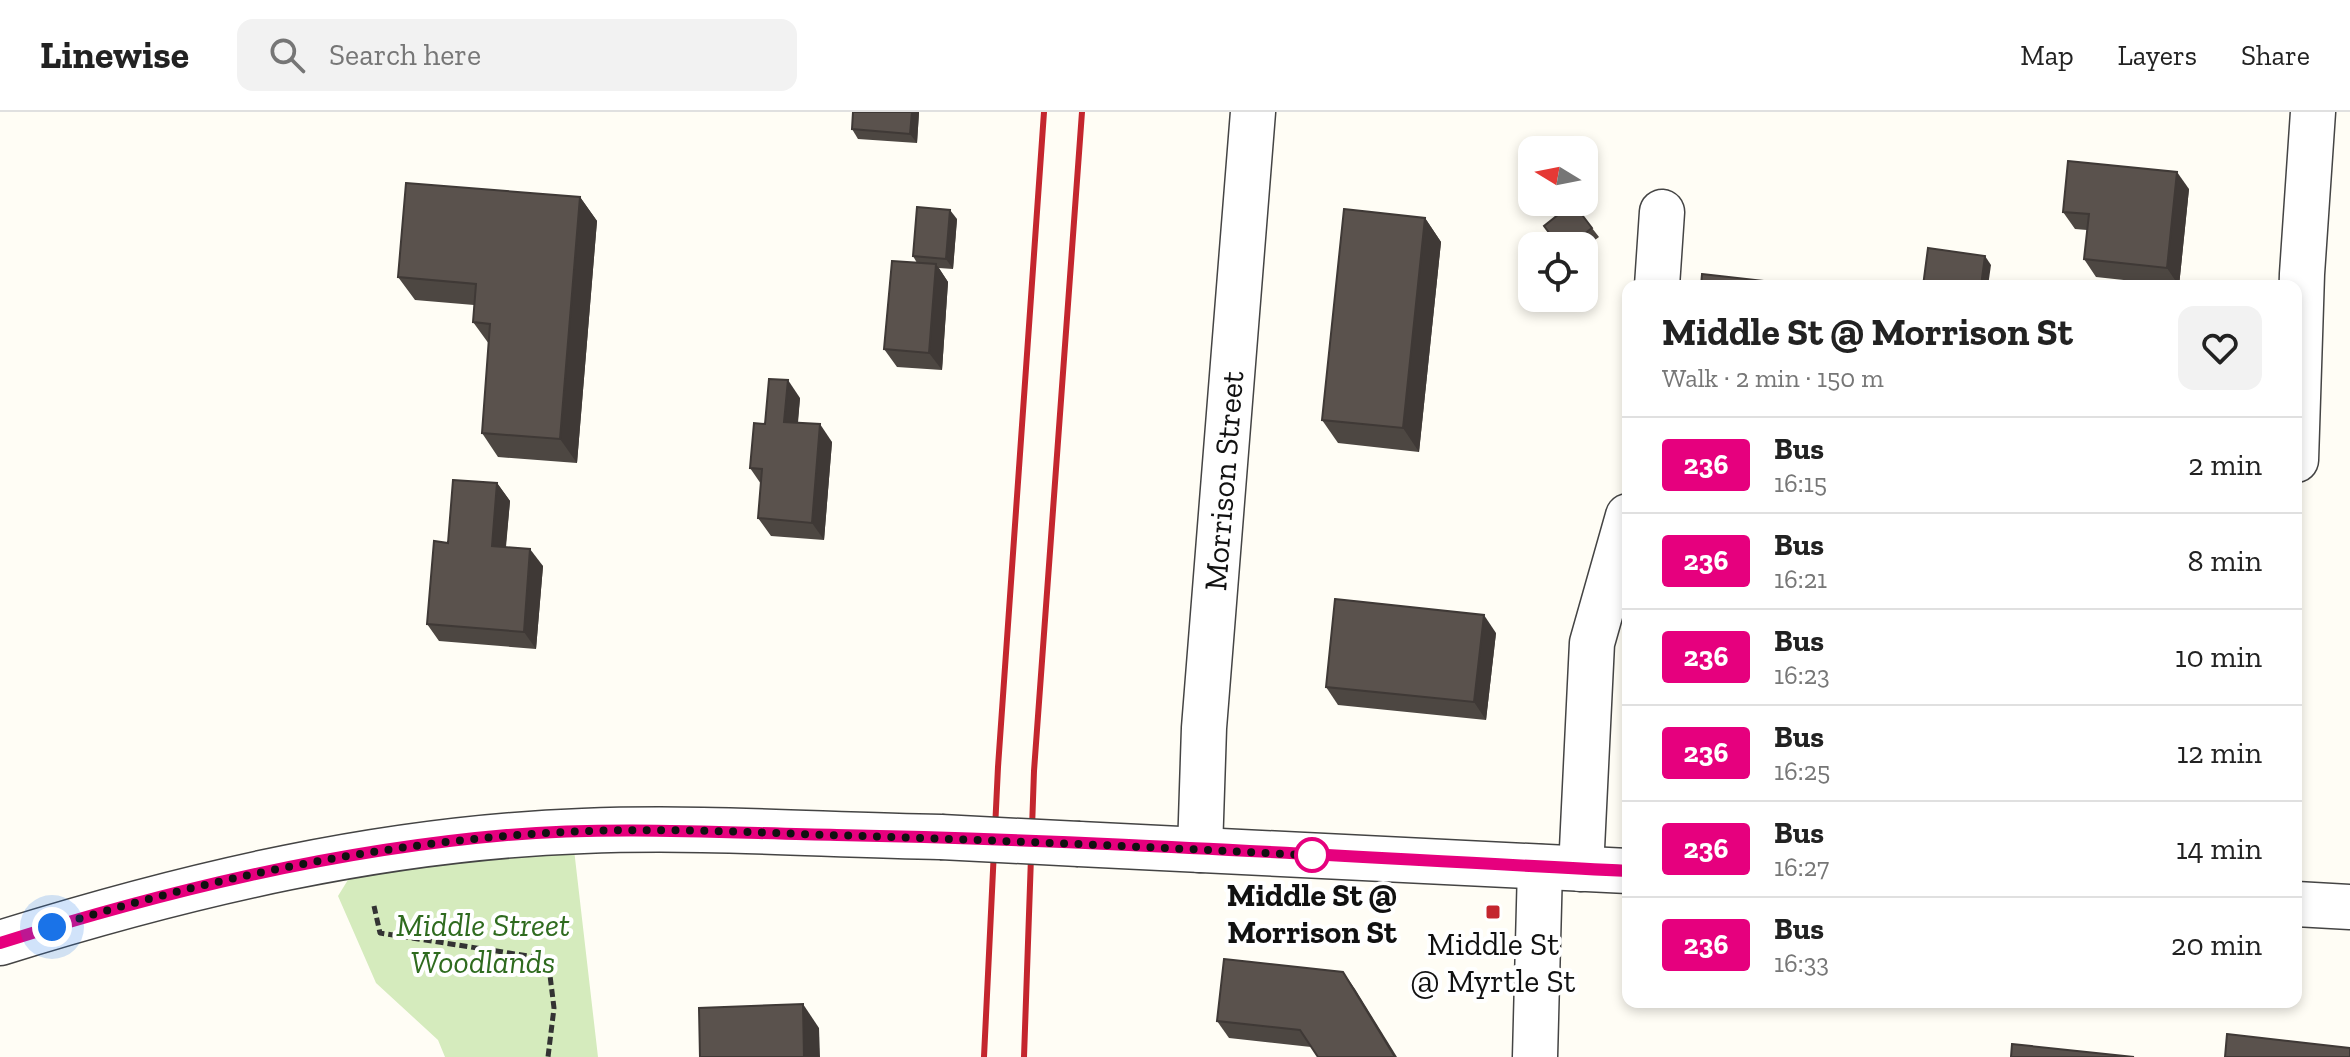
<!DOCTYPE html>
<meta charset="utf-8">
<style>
:root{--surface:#fff;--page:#f2f2f2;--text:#222;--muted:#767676;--line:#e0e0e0}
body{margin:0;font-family:"Zilla Slab",serif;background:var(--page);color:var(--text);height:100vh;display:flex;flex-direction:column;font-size:30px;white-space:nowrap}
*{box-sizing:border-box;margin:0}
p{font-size:26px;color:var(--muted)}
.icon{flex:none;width:44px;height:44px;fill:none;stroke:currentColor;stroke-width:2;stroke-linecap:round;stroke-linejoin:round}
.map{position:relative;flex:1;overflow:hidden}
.sheet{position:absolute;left:1622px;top:168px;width:680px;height:728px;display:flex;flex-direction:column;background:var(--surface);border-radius:16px;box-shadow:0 4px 12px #0003}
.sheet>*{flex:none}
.badge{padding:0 16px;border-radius:6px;font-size:28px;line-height:52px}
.needle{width:52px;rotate:280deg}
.fabs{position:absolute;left:1518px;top:24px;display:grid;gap:16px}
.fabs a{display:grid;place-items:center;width:80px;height:80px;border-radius:16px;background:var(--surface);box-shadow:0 4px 12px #0003;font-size:40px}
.you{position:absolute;width:40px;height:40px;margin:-20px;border:6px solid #fff;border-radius:50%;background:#1a73e8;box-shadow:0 0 0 12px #1a73e833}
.map>.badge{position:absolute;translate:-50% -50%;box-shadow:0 0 0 4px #fff}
.round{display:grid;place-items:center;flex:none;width:84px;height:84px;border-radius:16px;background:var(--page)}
.headline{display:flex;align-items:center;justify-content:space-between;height:136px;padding:0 40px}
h1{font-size:38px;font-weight:700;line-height:60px}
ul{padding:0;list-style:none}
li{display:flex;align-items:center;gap:24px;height:96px;padding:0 40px;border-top:2px solid var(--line)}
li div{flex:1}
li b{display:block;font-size:30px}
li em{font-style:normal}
li .badge{min-width:88px;font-weight:700;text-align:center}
header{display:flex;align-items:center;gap:48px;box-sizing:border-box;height:112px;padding:0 40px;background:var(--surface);border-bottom:2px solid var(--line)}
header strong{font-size:38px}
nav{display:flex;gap:44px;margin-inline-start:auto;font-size:28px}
.search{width:560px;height:72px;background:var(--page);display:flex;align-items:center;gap:20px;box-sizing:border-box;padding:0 28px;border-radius:16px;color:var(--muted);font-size:30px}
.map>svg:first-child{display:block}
</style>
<header>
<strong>Linewise</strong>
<div class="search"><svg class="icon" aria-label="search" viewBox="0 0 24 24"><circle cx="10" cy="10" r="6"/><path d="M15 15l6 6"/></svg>Search here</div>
<nav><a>Map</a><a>Layers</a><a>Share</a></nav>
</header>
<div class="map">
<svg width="2350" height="945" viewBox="0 0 2350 945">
<rect width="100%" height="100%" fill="#fffdf5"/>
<polygon fill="#d5ebbd" points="572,720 598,945 445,945 438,928 376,871 338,784 364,742"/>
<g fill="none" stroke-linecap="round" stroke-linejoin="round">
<defs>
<g id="minor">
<polyline points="1657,174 1662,100"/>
<polyline points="2296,348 2302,162 2313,0"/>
<polyline points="1079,732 1628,759"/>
<path id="s1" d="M1200 738 1204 616 1253 0"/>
<polyline points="1581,757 1592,531 1628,404"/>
<polyline points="2296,792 2350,795"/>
<path d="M0 831C189 772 384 726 583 719 702 714 822 723 941 725"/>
<polyline points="1535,945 1540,755"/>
</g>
</defs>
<use href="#minor" stroke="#444" stroke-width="47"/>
<polyline stroke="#333" stroke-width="5" stroke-dasharray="8 4" stroke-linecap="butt" points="374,794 380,821 548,847 554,896 548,945"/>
<use href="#minor" stroke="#fff" stroke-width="44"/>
<g stroke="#c4262e" stroke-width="6">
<polyline points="984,945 998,655 1044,0"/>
<polyline points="1024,945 1034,659 1082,0"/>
</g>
<defs>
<polyline id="minor-bridge" points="941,725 1079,732"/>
</defs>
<use href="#minor-bridge" stroke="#444" stroke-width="47" stroke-linecap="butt"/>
<use href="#minor-bridge" stroke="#fff" stroke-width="44"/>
</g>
<g fill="#4d4742">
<polygon points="853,0 919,0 917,31 858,27 852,17"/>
<polygon points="2189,77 2179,174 2096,165 2084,147 2087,118 2075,117 2063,100"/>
<polygon points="580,85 597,109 577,351 498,345 482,321 489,232 473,210 474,193 415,188 398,165"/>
<polygon points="1425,106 1441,130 1419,340 1338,331 1322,308"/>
<polygon points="957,107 953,157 939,156 948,170 942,258 897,255 884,237 917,151 913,144"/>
<polygon points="1592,116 1599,125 1584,136 1584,134 1558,134"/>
<polygon points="800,286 798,311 832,330 824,428 771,424 758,406 761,372 750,356 765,312"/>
<polygon points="497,371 510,389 506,435 543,454 536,537 439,529 427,512 448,431"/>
<polygon points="1496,521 1486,608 1338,593 1326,575"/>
<polygon points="1355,877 1311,935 1229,926 1217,909"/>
</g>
<g fill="#3f3936">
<polygon points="912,0 919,0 917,31 910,22"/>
<polygon points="2177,60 2189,77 2179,174 2167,156"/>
<polygon points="580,85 597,109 577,351 560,327"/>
<polygon points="950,98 957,107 953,157 946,147"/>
<polygon points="1425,106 1441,130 1419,340 1403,316"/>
<polygon points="1985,144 1991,153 1988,174 1981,174"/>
<polygon points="936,152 948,170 942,258 929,241"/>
<polygon points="788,268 800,286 796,327 784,310"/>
<polygon points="820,312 832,330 824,428 812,411"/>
<polygon points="497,371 510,389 504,451 492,434"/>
<polygon points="530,437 543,454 536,537 524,520"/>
<polygon points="1484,503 1496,521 1486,608 1474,590"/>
<polygon points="1343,860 1355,877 1397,945 1395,945"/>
<polygon points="803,892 819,916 820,945 804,945"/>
</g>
<g fill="#5a524d" stroke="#3f3936" stroke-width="2">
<polygon points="853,0 912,0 910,22 852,17"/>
<polygon points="2068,49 2177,60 2167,156 2084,147 2089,102 2063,100"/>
<polygon points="406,71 580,85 560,327 482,321 490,212 473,210 476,172 398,165"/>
<polygon points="1573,91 1592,116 1568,134 1559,134 1544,114"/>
<polygon points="917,95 950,98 946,147 913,144"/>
<polygon points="1344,97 1425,106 1403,316 1322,308"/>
<polygon points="1928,136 1985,144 1981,174 1923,174"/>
<polygon points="892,149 936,152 929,241 884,237"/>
<polygon points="1702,162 1765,169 1764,174 1701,174"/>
<polygon points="769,267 788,268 784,310 820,312 812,411 758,406 762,357 750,356 754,311 765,312"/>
<polygon points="453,368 497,371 492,434 530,437 524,520 427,512 434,429 448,431"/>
<polygon points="1335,487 1484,503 1474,590 1326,575"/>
<polygon points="1224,847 1343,860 1395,945 1318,945 1300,918 1217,909"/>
<polygon points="803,892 804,945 700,945 699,896"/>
<polygon points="2227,922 2350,936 2350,945 2225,945"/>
<polygon points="2012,932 2134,945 2011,945"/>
</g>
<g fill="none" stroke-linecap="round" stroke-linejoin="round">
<defs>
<path id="line" d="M0 831C165 779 334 738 507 723 618 714 727 721 837 723 1101 728 1365 746 1628 759"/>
</defs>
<use href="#line" stroke="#fff" stroke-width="18"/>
<use href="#line" stroke="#e6007e" stroke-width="12"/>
<path stroke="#111" stroke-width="8" stroke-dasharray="0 14.4" d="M52 815C199 769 353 737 506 724 614 714 721 719 828 723 993 728 1159 735 1324 744L1312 743"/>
</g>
<circle fill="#fff" stroke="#e6007e" stroke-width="4" cx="1312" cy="743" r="16"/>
<rect fill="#c4262e" stroke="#fff" stroke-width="3" x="1485" y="792" width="16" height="16" rx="4"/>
<g text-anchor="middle" stroke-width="8" stroke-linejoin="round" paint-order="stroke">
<g font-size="32" fill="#111" stroke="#fff">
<text dy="11" stroke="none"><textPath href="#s1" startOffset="370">Morrison Street</textPath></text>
</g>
<g font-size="32" font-weight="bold" fill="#111" stroke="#fff">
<text x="1312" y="794">Middle St @<tspan x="1312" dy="37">Morrison St</tspan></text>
</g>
<g font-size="32" font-style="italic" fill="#2f6b1f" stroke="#fff">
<text x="483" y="824">Middle Street<tspan x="483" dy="37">Woodlands</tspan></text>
</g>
<g font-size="32" fill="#111" stroke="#fff">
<text x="1493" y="843">Middle St<tspan x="1493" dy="37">@ Myrtle St</tspan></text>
</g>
</g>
</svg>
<div class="fabs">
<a><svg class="needle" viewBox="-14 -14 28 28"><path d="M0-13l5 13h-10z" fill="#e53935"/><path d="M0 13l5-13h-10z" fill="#767676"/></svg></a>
<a><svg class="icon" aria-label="locate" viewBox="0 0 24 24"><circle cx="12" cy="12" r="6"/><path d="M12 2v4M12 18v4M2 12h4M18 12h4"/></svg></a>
</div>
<div class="you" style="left:52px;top:815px"></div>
<section class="sheet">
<div class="headline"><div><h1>Middle St @ Morrison St</h1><p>Walk · 2 min · 150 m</p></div><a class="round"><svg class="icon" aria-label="heart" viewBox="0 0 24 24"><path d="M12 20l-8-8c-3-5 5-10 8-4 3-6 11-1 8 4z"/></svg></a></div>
<ul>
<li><span class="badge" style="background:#e6007e;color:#fff">236</span><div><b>Bus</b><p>16:15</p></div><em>2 min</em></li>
<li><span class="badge" style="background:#e6007e;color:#fff">236</span><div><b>Bus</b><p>16:21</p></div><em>8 min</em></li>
<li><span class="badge" style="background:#e6007e;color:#fff">236</span><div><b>Bus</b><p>16:23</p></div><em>10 min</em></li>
<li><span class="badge" style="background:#e6007e;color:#fff">236</span><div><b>Bus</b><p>16:25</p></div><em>12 min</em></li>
<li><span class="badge" style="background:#e6007e;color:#fff">236</span><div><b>Bus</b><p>16:27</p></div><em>14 min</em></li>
<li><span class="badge" style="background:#e6007e;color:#fff">236</span><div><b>Bus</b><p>16:33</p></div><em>20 min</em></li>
</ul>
</section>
</div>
